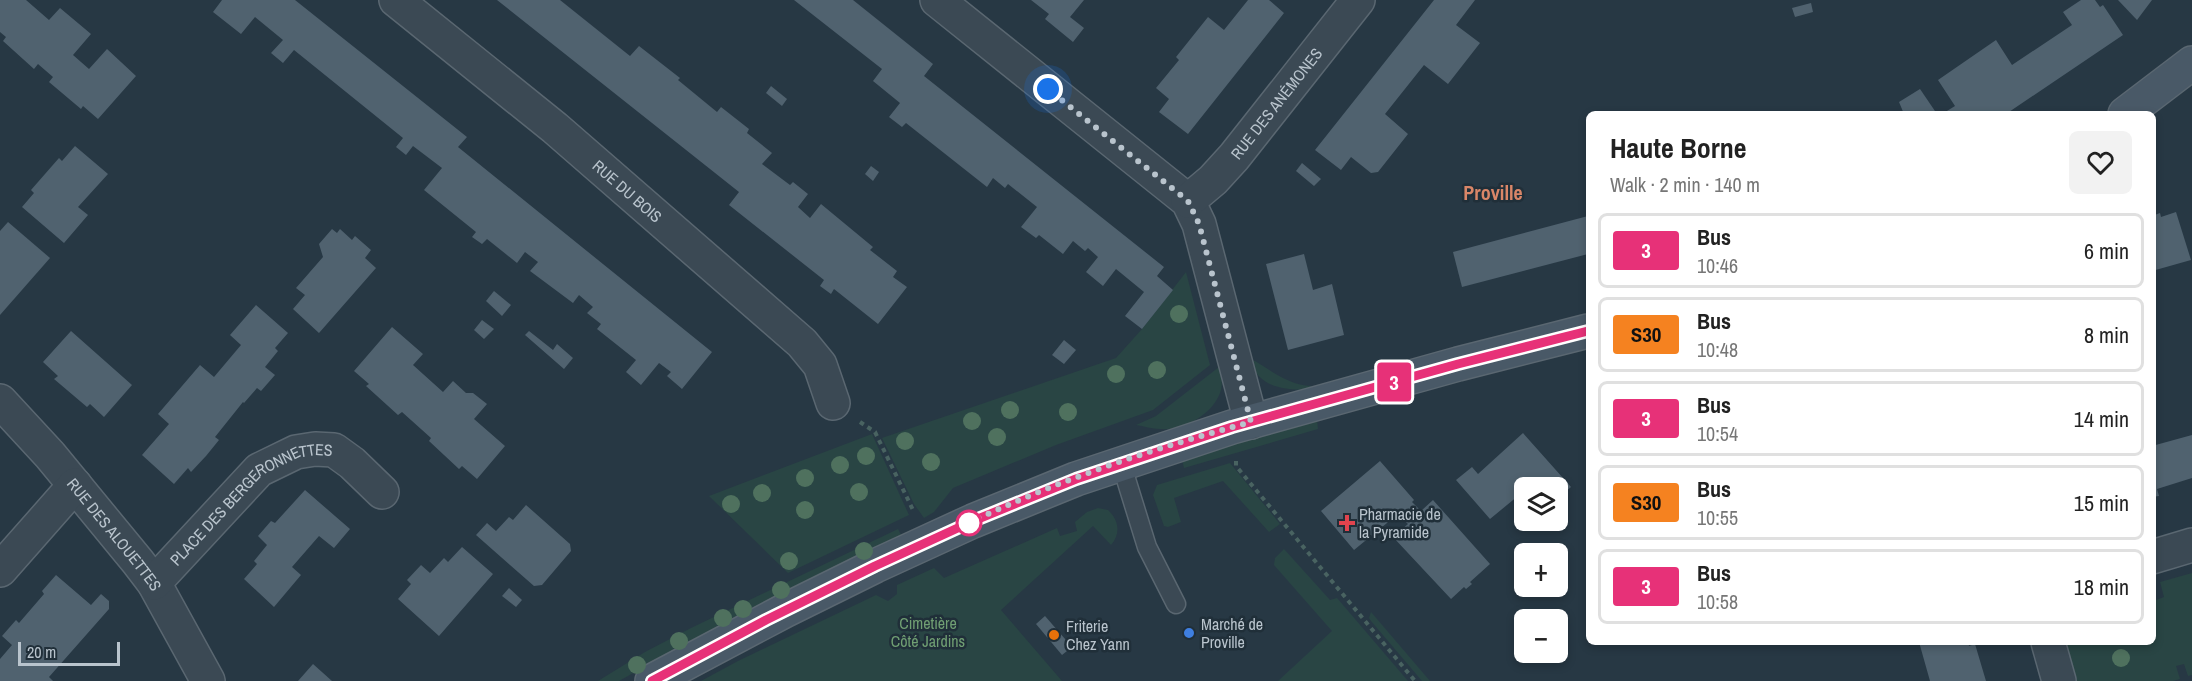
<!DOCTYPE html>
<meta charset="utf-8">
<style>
:root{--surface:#fff;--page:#f2f2f2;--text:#222;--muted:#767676;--line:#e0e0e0}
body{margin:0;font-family:"Archivo Narrow",sans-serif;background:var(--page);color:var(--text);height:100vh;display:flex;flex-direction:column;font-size:22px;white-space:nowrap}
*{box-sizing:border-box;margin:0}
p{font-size:20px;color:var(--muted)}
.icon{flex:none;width:33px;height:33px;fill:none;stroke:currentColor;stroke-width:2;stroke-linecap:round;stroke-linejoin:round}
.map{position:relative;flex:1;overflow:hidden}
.side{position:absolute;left:1586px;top:111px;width:570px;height:534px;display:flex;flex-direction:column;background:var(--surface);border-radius:9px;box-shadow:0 3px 9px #0003}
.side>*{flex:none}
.badge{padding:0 12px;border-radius:4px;font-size:21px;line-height:39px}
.controls{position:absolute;left:1514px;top:477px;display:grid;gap:12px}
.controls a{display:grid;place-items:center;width:54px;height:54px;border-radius:9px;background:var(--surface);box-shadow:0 3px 9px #0003;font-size:30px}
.scale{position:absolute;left:18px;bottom:15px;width:102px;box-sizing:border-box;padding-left:6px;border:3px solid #b9c4cd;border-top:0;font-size:16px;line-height:21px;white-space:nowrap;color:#b9c4cd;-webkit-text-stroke:4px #202f39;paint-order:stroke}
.you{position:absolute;width:30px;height:30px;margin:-15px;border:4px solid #fff;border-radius:50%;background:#1a73e8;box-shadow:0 0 0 9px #1a73e833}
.map>.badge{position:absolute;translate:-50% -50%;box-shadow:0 0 0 3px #fff}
.round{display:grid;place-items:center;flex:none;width:63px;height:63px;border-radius:9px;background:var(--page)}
.headline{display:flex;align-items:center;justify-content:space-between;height:102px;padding:0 24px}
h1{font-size:28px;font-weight:700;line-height:45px}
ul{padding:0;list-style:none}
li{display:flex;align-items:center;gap:18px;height:75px;margin:0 12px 9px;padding:0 12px;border:3px solid var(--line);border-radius:9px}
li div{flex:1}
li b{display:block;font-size:22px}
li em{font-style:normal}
li .badge{min-width:66px;font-weight:700;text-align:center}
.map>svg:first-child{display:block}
</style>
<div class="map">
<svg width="2192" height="681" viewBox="0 0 2192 681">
<rect width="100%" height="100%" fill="#273844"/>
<g fill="#294544">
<polygon points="1186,272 1210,365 1153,410 1056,445 953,488 934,512 924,518 914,504 882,438 1116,358 1142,329"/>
<path d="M1250 361H1255C1273 372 1290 385 1311 386V389C1286 391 1259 388 1250 361Z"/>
<path d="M1219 367C1221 374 1223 382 1221 390 1214 414 1184 431 1160 429 1152 429 1144 426 1136 425L1156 416Z"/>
<polygon points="1317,420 1318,429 1184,468 1182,459"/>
<polygon points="872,434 909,515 788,573 709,496"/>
<polygon points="1230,463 1280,524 1269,532 1223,481 1174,498 1181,522 1168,527 1164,526 1153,495 1157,485"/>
<path d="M1098 508 1108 510C1119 520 1121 534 1111 545L1093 526 1001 610 1062 681H701L738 661 876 595 888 601 897 594V585L934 568 944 578 1057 528 1060 536 1077 531 1075 522 1087 512Z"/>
<polygon points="898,529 902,537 758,606 696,638 619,681 598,681 645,652 691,628"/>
<polygon points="1284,549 1330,600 1337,598 1408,681 1278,681 1332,631 1274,565 1275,558"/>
<polygon points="2192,573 2192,675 2188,676 2184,664 2176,666 2180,679 2173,681 2073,681 2061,642 2152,642 2153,588 2156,600 2164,597 2160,582"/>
<polygon points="1371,612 1430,681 1422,681 1371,621 1369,618"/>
</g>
<g fill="#50626f">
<polygon points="0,0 26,0 49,20 60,8 91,34 73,55 89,69 107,49 136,76 98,119 83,106 81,109 49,82 53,77 38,64 34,69 3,41 6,37 0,32"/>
<polygon points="222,0 295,0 467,137 458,147 712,352 682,389 667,376 671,372 659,363 641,385 626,372 636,360 597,329 601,324 587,313 593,307 579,295 573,303 530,271 538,262 525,252 517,263 487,239 482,244 472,237 476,232 424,190 442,168 413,146 406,155 396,147 403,138 294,50 283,63 271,53 283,40 255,17 241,34 213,12"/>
<polygon points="497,0 560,0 630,56 639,46 680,78 678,80 717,112 721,107 749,129 747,133 772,153 762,164 790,185 793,182 808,194 798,207 810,218 821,204 873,247 870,250 897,271 893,277 907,287 878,324 834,289 831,294 820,286 824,280 729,205 739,192"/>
<polygon points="794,0 853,0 933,64 924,76 1164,267 1157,276 1173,290 1142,329 1125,316 1144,292 1116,269 1103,286 1086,272 1098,257 1088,248 1085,251 1073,241 1063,254 1039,235 1036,238 1021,227 1037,207 1008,184 1005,188 993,178 987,187 906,123 902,127 889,117 900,103 873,81 882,69"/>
<polygon points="1031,0 1084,0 1070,17 1084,28 1073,42 1045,19 1049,14"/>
<polygon points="1248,0 1269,0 1284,13 1188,134 1159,112 1169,99 1156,88 1179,60 1176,57 1208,17 1224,30"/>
<polygon points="1434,0 1475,0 1456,25 1480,43 1448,84 1424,65 1385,114 1408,134 1378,172 1371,173 1351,157 1341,170 1315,150"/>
<polygon points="2081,0 2095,0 2100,7 2103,5 2123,35 2006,114 1942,114 1955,106 1938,80 1996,40 2012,65 2072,25 2063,12"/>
<polygon points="2118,0 2152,0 2137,20"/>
<polygon points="1811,3 1813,12 1795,17 1792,8"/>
<polygon points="771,86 787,99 782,106 766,93"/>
<polygon points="1920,89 1937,114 1904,114 1899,102"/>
<polygon points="75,146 108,174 78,207 88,215 64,243 22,207 34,193 31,190 59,158 62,161"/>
<polygon points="1302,163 1321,179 1314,186 1296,171"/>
<polygon points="871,166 879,172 873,181 865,174"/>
<polygon points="2176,212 2191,260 2152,271 2152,216 2160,213 2161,217"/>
<polygon points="1588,216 1588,254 1462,287 1453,252"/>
<polygon points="8,222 50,258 0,315 0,231"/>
<polygon points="332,229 337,233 340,229 352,240 355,236 371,250 365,258 376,268 319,333 293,309 305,295 296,288 323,257 319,244"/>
<polygon points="1304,254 1313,290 1332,284 1344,335 1288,350 1266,264"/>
<polygon points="494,291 511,305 502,316 486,301"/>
<polygon points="256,305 288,333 275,348 278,351 265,367 275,375 261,391 257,388 244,403 243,402 215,437 219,440 206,456 191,472 188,468 174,484 142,455 169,424 158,414 200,365 214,377 241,345 230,335"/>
<polygon points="482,320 494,329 484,339 474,330"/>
<polygon points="392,327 423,354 413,365 443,392 453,381 466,393 473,393 487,404 474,419 505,446 477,479 462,466 459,469 429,441 431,438 402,412 398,415 366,386 369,384 354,371"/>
<polygon points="71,331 132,385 104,417 90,404 87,407 54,379 58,376 43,362"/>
<polygon points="529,331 553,350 557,344 573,358 564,369 525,335"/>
<polygon points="1064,340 1076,350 1064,364 1052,355"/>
<polygon points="1523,433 1571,487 1557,499 1557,488 1524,488 1524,491 1490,519 1456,480 1472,467 1478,474"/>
<polygon points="2192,435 2192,478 2157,489 2159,496 2152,497 2152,446"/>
<polygon points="1380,461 1414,500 1412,502 1421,511 1433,500 1490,564 1470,582 1472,584 1466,589 1464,587 1451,599 1393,537 1408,524 1398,514 1354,550 1321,511"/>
<polygon points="305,490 350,529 334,548 319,536 292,567 301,575 274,607 244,579 257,564 254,561 267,545 258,536 271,521 275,523"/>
<polygon points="526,505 570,544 571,551 542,585 534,586 476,535 487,523 496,531 509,517 513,520"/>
<polygon points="462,547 493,574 439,636 398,599 411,584 407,580 421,565 430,573 444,558 448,562"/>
<polygon points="56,575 91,605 101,594 109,601 109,609 49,677 53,681 0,681 0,659 12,645 2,636 16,620 19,623 44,594 42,591"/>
<polygon points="509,588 522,600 516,607 502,596"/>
<polygon points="1045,616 1072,647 1062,655 1036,624"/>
<polygon points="1919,642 1968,642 1969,646 1975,644 1986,681 1930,681"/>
<polygon points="313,664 332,681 298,681"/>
</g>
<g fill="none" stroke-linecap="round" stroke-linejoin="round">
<defs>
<polyline id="lane" points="1121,463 1147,547 1176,604"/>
<g id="street">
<path id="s1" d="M396 0 555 128 802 343 820 365 833 403"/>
<polyline points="937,0 1188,201 1199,224 1251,422"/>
<path id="s2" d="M1188 201 1213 180 1234 157 1358 0"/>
<path id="s3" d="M0 401 50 455 138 562 154 583 208 681"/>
<polyline points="2152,557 2192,545"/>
<polyline points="0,570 75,485"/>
<path id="s4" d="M154 583 259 470 296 452 315 449 334 450 352 463 382 492"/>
<polyline points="2048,642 2059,681"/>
</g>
<g id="secondary">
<polyline points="2125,114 2192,63"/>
<polyline points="652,681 786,610 875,566 973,521 1076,479 1232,427 1458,364 1588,331"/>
</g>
</defs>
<use href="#lane" stroke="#5a6771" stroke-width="21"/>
<use href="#street" stroke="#5a6771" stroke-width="36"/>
<use href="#secondary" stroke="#5a6771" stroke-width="36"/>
<g stroke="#496361" stroke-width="4" stroke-dasharray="4.5 4.5" stroke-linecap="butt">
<polyline points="860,422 875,432 914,512"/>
<polyline points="1236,461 1236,466 1415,681"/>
</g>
<use href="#lane" stroke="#3b4954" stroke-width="18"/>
<use href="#street" stroke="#3b4954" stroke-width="33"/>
<use href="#secondary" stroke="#495967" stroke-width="33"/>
</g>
<g fill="#4f715e">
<circle cx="1179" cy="314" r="9"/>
<circle cx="1157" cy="370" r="9"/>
<circle cx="1116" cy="374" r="9"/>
<circle cx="1010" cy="410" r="9"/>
<circle cx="1068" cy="412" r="9"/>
<circle cx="972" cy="421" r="9"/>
<circle cx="997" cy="437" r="9"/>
<circle cx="905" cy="441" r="9"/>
<circle cx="866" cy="456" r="9"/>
<circle cx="931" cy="462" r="9"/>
<circle cx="840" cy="465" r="9"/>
<circle cx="805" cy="478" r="9"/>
<circle cx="859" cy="492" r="9"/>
<circle cx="762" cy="493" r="9"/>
<circle cx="731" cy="504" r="9"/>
<circle cx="805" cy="510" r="9"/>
<circle cx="864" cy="551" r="9"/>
<circle cx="789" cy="561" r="9"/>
<circle cx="781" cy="590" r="9"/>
<circle cx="743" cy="609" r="9"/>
<circle cx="723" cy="618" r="9"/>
<circle cx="679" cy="641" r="9"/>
<circle cx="2121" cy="658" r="9"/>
<circle cx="637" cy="665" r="9"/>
</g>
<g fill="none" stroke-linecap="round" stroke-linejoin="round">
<defs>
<polyline id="line" points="652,681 766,620 875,566 973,521 1076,479 1232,427 1458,364 1588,331"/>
</defs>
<use href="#line" stroke="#fff" stroke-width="14"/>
<use href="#line" stroke="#e73178" stroke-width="9"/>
<path stroke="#b9c4cd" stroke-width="6" stroke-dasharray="0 10.8" d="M969 523C1058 480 1155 448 1251 422L1199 224 1188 201 1048 89"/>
</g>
<circle fill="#fff" stroke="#e73178" stroke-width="3" cx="969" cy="523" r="12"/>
<path fill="#e0444e" stroke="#202f39" stroke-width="2" d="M1344 514h6v6h6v6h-6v6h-6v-6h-6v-6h6z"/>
<circle fill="#3f7fe0" stroke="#202f39" stroke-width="2" cx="1189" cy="633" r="6"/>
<circle fill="#e8710a" stroke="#202f39" stroke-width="2" cx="1054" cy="635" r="6"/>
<g text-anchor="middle" stroke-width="5" stroke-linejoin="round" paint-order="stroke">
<g font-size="16" fill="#b9c4cd" stroke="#202f39">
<text dy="6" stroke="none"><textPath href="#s2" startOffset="132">RUE DES ANÉMONES</textPath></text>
<text dy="6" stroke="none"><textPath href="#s1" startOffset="300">RUE DU BOIS</textPath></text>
<text dy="6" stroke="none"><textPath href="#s4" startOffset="130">PLACE DES BERGERONNETTES</textPath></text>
<text dy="6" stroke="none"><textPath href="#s3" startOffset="176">RUE DES ALOUETTES</textPath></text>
</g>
<g font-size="16" fill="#b9c4cd" stroke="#202f39" text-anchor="start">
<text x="1359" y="520">Pharmacie de<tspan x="1359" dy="18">la Pyramide</tspan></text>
<text x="1201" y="630">Marché de<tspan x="1201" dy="18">Proville</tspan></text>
<text x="1066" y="632">Friterie<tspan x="1066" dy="18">Chez Yann</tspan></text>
</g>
<g font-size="16" fill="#709f73" stroke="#202f39">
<text x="928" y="629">Cimetière<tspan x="928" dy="18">Côté Jardins</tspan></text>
</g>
<g font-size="20" font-weight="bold" fill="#d98668" stroke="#202f39">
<text x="1493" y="200">Proville</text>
</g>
</g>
</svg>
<div class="controls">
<a><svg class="icon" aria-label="layers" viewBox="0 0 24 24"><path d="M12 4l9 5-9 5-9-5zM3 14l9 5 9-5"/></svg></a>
<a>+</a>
<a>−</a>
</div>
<div class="scale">20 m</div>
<div class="you" style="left:1048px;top:89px"></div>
<b class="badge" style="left:1394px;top:382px;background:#e73178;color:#fff">3</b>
<section class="side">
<div class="headline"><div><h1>Haute Borne</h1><p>Walk · 2 min · 140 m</p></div><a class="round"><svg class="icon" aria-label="heart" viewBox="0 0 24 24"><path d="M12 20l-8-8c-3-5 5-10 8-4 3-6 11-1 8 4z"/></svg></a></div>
<ul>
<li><span class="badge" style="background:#e73178;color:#fff">3</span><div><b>Bus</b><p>10:46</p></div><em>6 min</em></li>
<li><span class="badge" style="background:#f58220;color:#111">S30</span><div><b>Bus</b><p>10:48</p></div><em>8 min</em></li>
<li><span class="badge" style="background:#e73178;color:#fff">3</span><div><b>Bus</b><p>10:54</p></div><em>14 min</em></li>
<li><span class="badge" style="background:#f58220;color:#111">S30</span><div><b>Bus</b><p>10:55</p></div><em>15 min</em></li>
<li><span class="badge" style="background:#e73178;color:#fff">3</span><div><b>Bus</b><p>10:58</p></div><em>18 min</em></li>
</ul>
</section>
</div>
